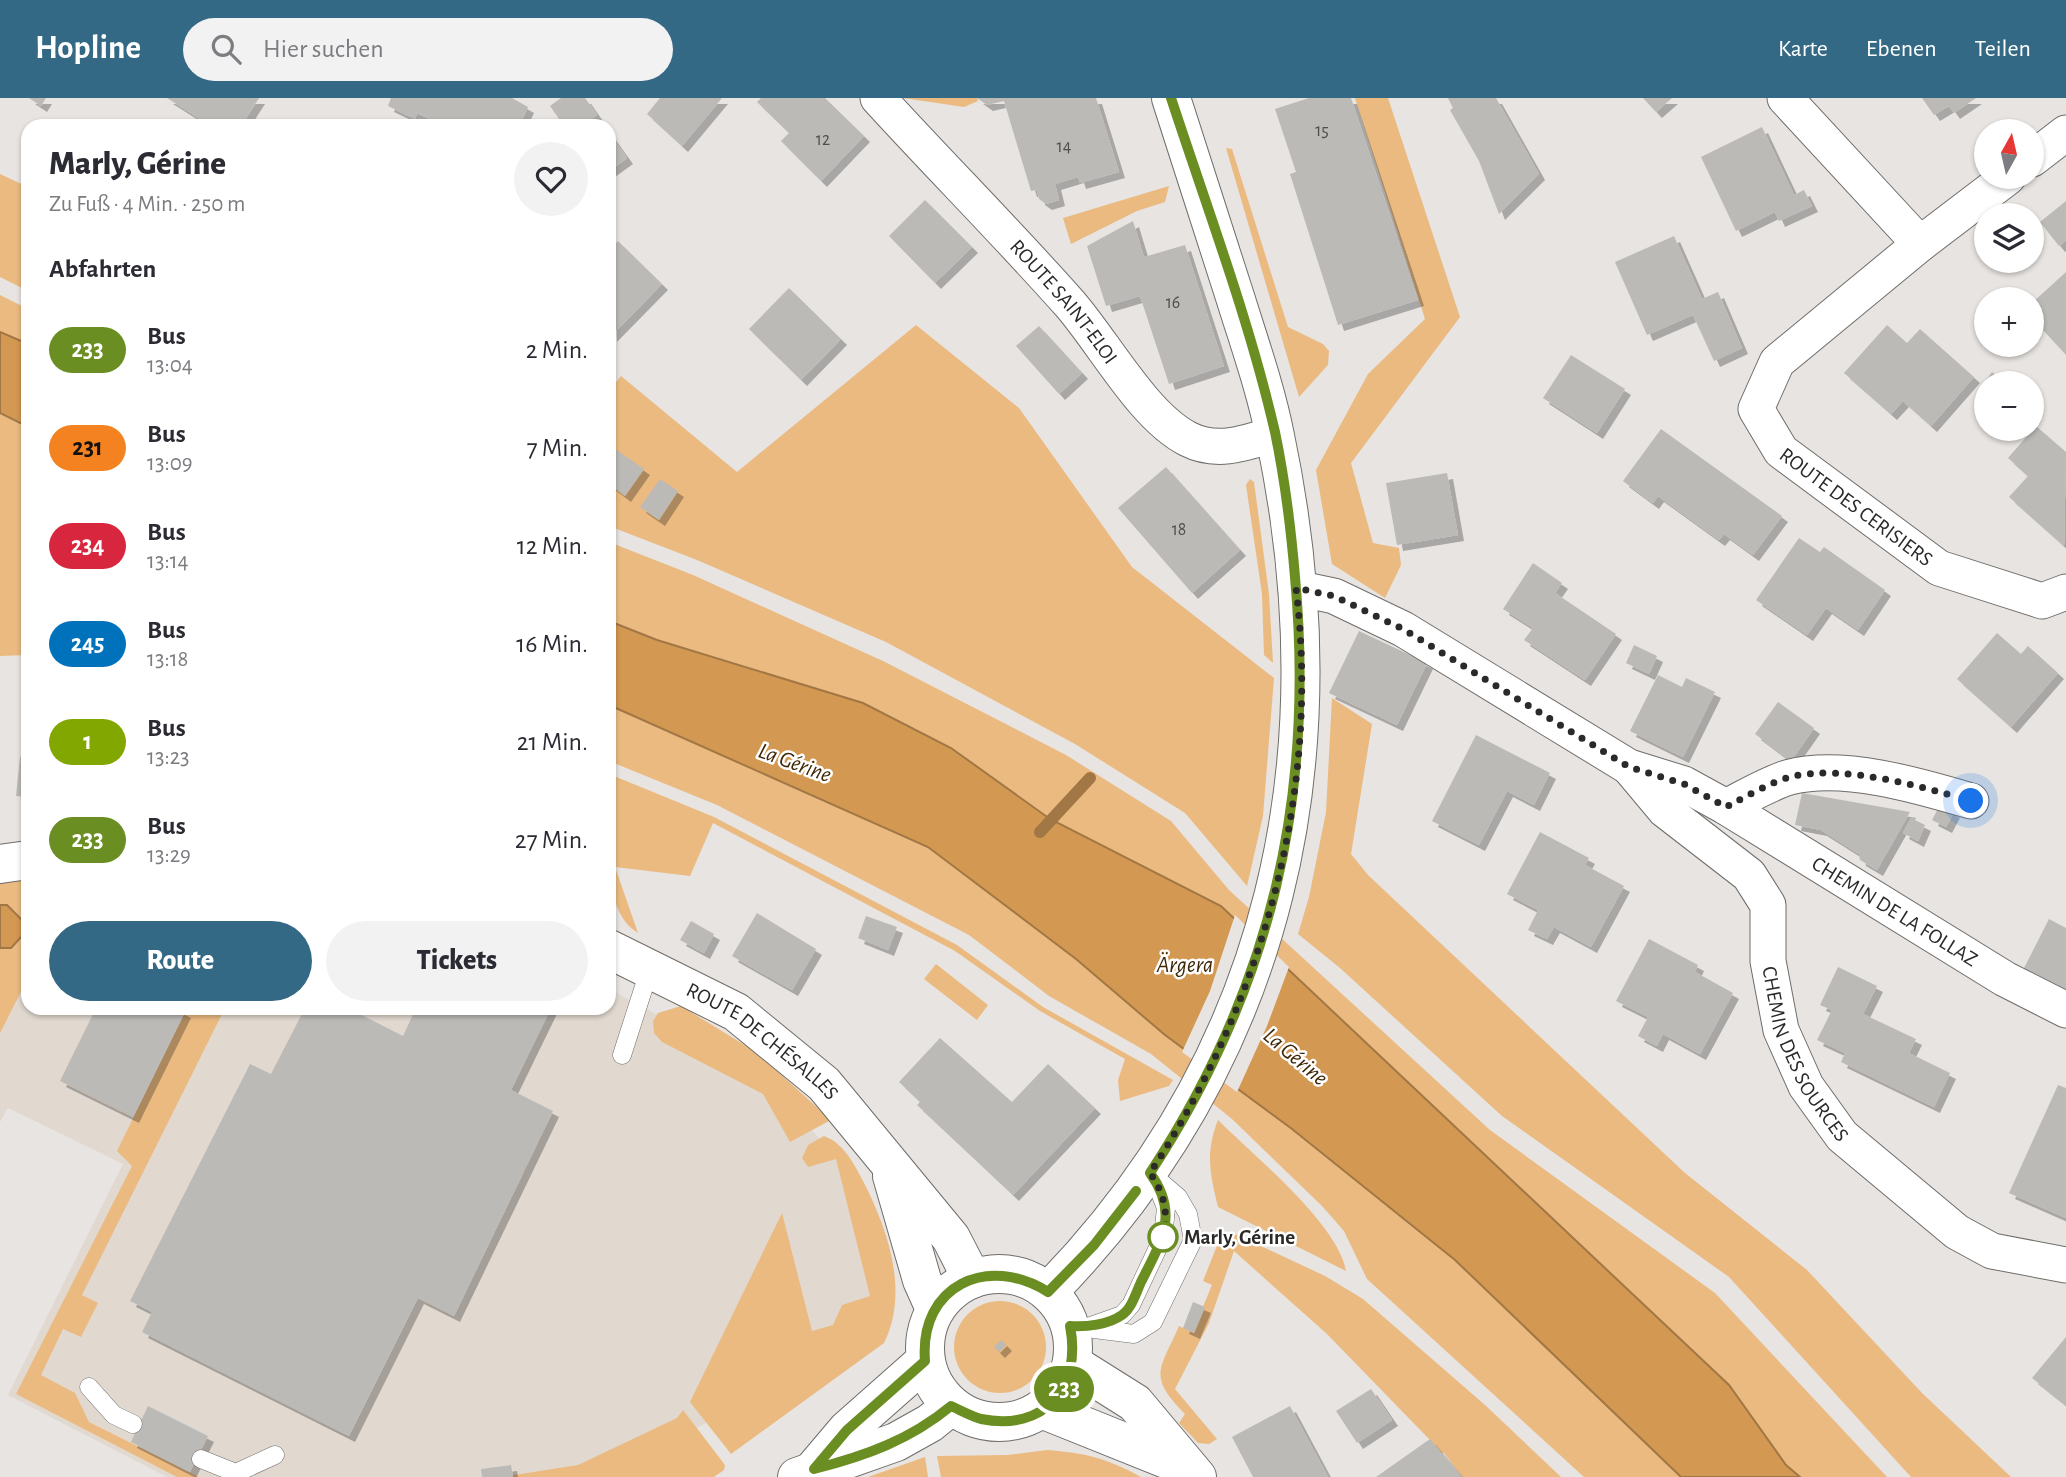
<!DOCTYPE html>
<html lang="de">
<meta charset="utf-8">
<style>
:root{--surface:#fff;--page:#f2f2f3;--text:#2b2b33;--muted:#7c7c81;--accent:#336984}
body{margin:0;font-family:"Alegreya Sans",sans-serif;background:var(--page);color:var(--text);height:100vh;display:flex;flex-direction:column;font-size:26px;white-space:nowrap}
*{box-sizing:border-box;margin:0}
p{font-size:23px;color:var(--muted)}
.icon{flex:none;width:38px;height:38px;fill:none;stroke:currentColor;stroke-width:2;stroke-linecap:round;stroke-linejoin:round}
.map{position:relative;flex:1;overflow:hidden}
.side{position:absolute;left:21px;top:21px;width:595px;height:896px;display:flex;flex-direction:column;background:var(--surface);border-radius:21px;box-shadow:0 2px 5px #0004}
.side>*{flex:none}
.badge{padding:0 14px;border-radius:23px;font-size:24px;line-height:46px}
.needle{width:46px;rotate:8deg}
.tools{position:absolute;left:1974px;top:21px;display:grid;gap:14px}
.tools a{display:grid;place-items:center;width:70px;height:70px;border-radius:50%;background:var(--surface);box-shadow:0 2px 5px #0004;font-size:35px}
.you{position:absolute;width:35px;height:35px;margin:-18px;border:5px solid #fff;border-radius:50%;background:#1a73e8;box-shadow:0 0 0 10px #1a73e833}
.map>.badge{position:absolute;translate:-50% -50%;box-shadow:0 0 0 4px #fff}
h2{padding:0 28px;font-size:26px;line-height:63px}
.round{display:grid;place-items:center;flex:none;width:74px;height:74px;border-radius:37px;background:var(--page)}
.head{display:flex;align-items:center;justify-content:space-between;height:119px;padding:0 28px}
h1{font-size:33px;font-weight:800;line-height:52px}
.action{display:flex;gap:14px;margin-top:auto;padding:14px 28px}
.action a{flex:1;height:80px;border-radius:42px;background:var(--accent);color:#fff;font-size:28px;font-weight:800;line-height:80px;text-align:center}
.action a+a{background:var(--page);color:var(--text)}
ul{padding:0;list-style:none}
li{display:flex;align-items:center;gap:21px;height:98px;padding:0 28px}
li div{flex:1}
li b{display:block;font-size:26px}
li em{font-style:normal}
li .badge{min-width:77px;font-weight:700;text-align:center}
header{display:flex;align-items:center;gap:42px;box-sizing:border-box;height:98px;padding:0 35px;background:var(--accent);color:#fff}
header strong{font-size:33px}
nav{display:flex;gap:38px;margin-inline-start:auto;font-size:24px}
.search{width:490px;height:63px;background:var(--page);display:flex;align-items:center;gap:18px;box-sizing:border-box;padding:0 24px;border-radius:38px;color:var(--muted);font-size:26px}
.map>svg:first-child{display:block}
</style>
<header>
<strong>Hopline</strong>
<div class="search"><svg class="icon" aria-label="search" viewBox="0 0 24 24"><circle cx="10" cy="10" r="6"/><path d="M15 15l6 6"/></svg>Hier suchen</div>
<nav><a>Karte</a><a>Ebenen</a><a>Teilen</a></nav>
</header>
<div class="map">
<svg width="2066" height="1379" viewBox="0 0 2066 1379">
<defs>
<filter id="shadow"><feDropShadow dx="6" dy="6" stdDeviation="0" flood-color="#0004"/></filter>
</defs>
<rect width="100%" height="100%" fill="#e7e4e1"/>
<polygon fill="#e1d9d0" points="28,793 28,910 609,910 609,891 745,963 848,1070 877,1233 613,1375 585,1379 167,1379 8,1297 123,1066 8,1010 0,1024 0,795"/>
<g fill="#ebba81">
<polygon points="903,0 977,0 978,3 964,9"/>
<polygon points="1355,0 1388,0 1460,219 1351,365 1373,445 1399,450 1401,467 1385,500 1332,466 1316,372 1368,276 1425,221"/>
<polygon points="1226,50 1232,51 1288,229 1323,246 1329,253 1328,267 1299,299"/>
<polygon points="0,76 28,89 28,193 0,179"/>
<polygon points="1169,88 1165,104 1137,113 1071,146 1063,120"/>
<polygon points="0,197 28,211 28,246 0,234"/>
<polygon points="916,227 1019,310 1132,469 1274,580 1263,718 1247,788 1185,715 1075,646 886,544 697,462 609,428 609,293 621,278 737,374"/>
<polygon points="0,315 28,329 28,557 0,558"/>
<polygon points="1250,381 1254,384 1269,496 1273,565 1264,557 1262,496 1246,387"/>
<polygon points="609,444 693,477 883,563 1066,657 1171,723 1229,792 1490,1032 1715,1195 1887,1379 1800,1379 1786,1367 1729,1287 1547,1119 1050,721 951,650 863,605 657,542 609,523"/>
<polygon points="1332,600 1372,626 1351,756 1368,777 1685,1075 1807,1172 1922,1295 2011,1379 1911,1379 1729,1179 1502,1018 1340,870 1298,836 1309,799 1326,714"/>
<polygon points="609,607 928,749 1076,861 1165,937 1292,1031 1455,1162 1681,1379 1584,1379 1367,1181 1344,1133 1322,1108 1232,1021 1151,956 1049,898 969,837 717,707 609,663"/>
<path d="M609 676 714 719 957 847 1043 909 1173 982 1169 988 1120 1003 1118 982 1125 961 1040 913 955 853 713 725 690 778 615 769 638 835C597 812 609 718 609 676Z"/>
<polygon points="23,781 28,783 28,880 0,935 0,785"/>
<polygon points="936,866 988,907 977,922 924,881"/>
<polygon points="681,908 756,954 831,1022 790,1044 763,996 662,944 654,935 653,923 658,915"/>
<polygon points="187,910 225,910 82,1197 98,1205 81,1239 63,1231 41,1277 75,1295 89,1324 199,1379 177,1379 16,1296 132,1068 117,1053"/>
<path d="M1218 1022C1254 1058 1338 1126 1346 1173L1218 1109C1210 1076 1205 1055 1218 1022Z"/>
<path d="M824 1038C843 1045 853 1064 862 1081 887 1129 910 1193 884 1245L731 1356 690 1304 782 1115 812 1233 833 1227 842 1207 870 1198 836 1061 808 1069 802 1060 808 1047Z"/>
<path d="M1222 1135H1233L1325 1178 1363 1201 1485 1307 1561 1379H1462L1444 1355 1441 1356 1429 1341 1327 1236 1234 1153 1209 1225 1175 1291 1217 1341 1209 1346 1198 1345 1179 1325 1185 1316C1147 1278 1160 1272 1179 1228L1183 1230 1202 1211 1212 1187 1203 1183Z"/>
<circle cx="1000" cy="1249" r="46"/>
<polygon points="683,1312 725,1367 724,1372 714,1379 501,1379 578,1367 677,1320"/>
<path d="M1047 1352C1085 1355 1107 1360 1141 1379H941L937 1358 1007 1357Z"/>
<polygon points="925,1359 928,1379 868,1379"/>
</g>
<g fill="#d39851" stroke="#a17745" stroke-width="2">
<polygon points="0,234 28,246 28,329 0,315"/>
<polygon points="609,523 657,542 863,605 951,650 1050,721 1221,808 1729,1287 1786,1367 1800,1379 1681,1379 1455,1162 1292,1031 1165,937 1076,861 928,749 609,607"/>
<polygon points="0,807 7,807 24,824 22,838 11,850 0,850"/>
</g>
<polygon fill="#e7e4e1" points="1235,817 1289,869 1267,928 1237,994 1182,954 1210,893"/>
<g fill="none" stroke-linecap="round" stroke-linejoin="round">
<polyline stroke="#a17745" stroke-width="12" points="1040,734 1090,680"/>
</g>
<g fill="#bcbab7" filter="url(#shadow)">
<polygon points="29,0 46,0 41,8"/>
<polygon points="167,0 259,0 241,28 211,28"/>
<polygon points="391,0 512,0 528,9 519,28 445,28 417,15 415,21 388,8"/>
<polygon points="561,0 585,0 597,17 582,28 564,28 550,8"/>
<polygon points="660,0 722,0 682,48 647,16"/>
<polygon points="761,0 825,0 864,38 821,83 781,43 789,35 757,4"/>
<polygon points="977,0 1096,0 1119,74 1080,85 1078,79 1055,86 1059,102 1046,106 1039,101 1037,92 1031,93 1004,3 987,7"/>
<polygon points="1309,0 1351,0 1418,202 1338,227 1290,76 1296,74 1275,11"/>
<polygon points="1448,0 1496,0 1539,76 1499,116 1479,63 1450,12 1453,10"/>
<polygon points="1643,0 1672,0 1656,14"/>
<polygon points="1922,0 1976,0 1954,15 1949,8 1934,17"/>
<polygon points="1762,29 1794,97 1804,92 1812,108 1779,123 1775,114 1736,133 1701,59"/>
<polygon points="609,35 627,60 609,73"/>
<polygon points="925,102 972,149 935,185 889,138"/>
<polygon points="2066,103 2066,142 2059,148 2040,124"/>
<polygon points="1133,123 1144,159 1185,147 1224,268 1169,286 1140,198 1106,208 1087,148"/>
<polygon points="1674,138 1702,201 1718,194 1742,250 1714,263 1693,217 1647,237 1615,164"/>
<polygon points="618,143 662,186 611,238 609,152"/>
<polygon points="2066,174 2066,257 2032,220 2032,205"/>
<polygon points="789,190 841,241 801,282 749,231"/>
<polygon points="1887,227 1907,245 1920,231 1974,279 1931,328 1903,303 1891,316 1844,275"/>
<polygon points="1039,228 1082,275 1059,296 1016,248"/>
<polygon points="1571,257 1625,291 1597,335 1543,300"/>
<polygon points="1992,274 2004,284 2003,285 1985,284"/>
<polygon points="2036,328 2066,354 2064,448 2009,399 2028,378 2008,360"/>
<polygon points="1661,331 1782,418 1753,457 1724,436 1719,442 1658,398 1653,405 1623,383"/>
<polygon points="609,347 644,371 625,398 609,386"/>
<polygon points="1166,369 1240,452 1192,495 1118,410"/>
<polygon points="1447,375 1458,437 1397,447 1386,385"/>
<polygon points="660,381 678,393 659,422 640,409"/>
<polygon points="1799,440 1820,454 1824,449 1885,492 1858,532 1826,510 1807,537 1756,502"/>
<polygon points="1533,465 1562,485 1555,495 1616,536 1585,582 1524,542 1533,530 1503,511"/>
<polygon points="1359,533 1427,565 1397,627 1329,595"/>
<polygon points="1997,535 2021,556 2028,548 2058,575 2011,629 1957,581"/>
<polygon points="1634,547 1657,558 1649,576 1626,565"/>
<polygon points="1658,577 1682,589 1686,580 1715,594 1683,659 1630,633"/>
<polygon points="1778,604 1814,630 1791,663 1755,636"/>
<polygon points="1476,637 1550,675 1534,707 1507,693 1479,747 1432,723"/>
<polygon points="20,659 28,660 28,699 16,698"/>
<polygon points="1802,695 1910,714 1877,772 1860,762 1859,756 1821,732 1795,727"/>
<polygon points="1940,707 1954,714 1946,729 1932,722"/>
<polygon points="1911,720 1925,727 1918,743 1903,735"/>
<polygon points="1540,734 1589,760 1585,767 1624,788 1591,849 1554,829 1547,841 1528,832 1538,812 1507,796"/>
<polygon points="757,815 816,851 792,892 732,858"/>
<polygon points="866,818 897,829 888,852 858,840"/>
<polygon points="2049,821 2066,830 2066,897 2022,874"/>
<polygon points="691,823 714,836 704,855 680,842"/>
<polygon points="1649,841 1698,867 1695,874 1733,895 1700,956 1663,936 1657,948 1638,938 1648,919 1616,903"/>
<polygon points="1838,869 1877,888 1863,916 1916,941 1909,955 1950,975 1934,1009 1841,964 1845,955 1817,942 1832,912 1820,907"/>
<polygon points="96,910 177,910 185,914 133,1019 60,983"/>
<polygon points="305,910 348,910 403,938 416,910 551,910 511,992 553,1013 454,1218 418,1200 349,1338 142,1234 152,1214 130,1203 250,966 271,976"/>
<polygon points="940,940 1012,1004 1048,966 1095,1010 1013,1097 917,1007 920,1004 899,984"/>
<polygon points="2058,987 2066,990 2066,1120 2009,1095"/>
<polygon points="1193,1204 1205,1209 1194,1235 1183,1230"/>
<polygon points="2066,1239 2066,1307 2032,1280"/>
<polygon points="1001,1242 1006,1247 999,1254 994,1249"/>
<polygon points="1371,1291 1392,1322 1357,1345 1336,1313"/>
<polygon points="148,1308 208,1338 190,1374 131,1344"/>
<polygon points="1290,1308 1328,1379 1253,1379 1232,1339"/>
<polygon points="1430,1341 1462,1379 1376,1379"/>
<polygon points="511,1367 513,1379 482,1379 481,1371"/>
</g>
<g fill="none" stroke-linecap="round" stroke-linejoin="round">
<defs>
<g id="lane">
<polyline points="622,957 650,870"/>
<polyline points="1070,1228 1134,1236 1153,1224 1193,1142 1188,1116 1178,1099 1150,1075"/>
<polyline points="1088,1229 1122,1217 1131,1207 1163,1139 1166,1110 1156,1084"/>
<polyline points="89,1289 114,1317 133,1326"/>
<polyline points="201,1361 236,1375 275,1357"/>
</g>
<g id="street">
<path id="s1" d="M878 0C941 69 1008 136 1070 206 1104 245 1143 318 1188 341 1217 356 1246 345 1275 336"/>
<polyline points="1785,0 1920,146"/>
<polyline points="2032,61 2066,35"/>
<path id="s2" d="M2008 79 1920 146 1777 264 1756 311 1781 353 1939 470 2042 503 2066 494"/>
<path id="s3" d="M1296 490 1334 498 1403 531 1629 669 1684 686 1726 709 2005 881 2066 912"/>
<path id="s4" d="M1629 669 1665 712 1749 777 1768 807V863L1781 932 1806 988 1842 1038 1957 1134 1992 1153 2066 1167"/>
<path d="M1726 709C1746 699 1769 685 1790 679 1843 665 1920 688 1971 703"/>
</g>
<g id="secondary">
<polyline points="0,766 28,762"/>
<path id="s5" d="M609 851 736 914 824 986 951 1140 972 1181"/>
<polyline points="892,1078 922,1182 935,1211"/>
<circle cx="999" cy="1250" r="74"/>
<path d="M1048 1194C1280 957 1342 657 1275 338 1266 292 1250 247 1236 202 1214 135 1193 67 1171 0"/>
<polyline points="1073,1266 1135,1305 1197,1379"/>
<polyline points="1044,1312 1186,1369"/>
<polyline points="814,1371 847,1332 925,1263"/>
<polyline points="797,1379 896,1344 930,1325 951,1308"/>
</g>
</defs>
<use href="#lane" stroke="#6f6d6a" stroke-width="19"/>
<use href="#street" stroke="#6f6d6a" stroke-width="37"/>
<use href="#secondary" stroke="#6f6d6a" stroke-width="40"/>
<use href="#lane" stroke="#fff" stroke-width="18"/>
<use href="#street" stroke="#fff" stroke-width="35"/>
<use href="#secondary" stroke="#fff" stroke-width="38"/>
</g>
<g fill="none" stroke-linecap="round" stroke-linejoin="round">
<defs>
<path id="line" d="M1136 1093 1094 1147 1048 1194C988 1156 919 1187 925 1263L847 1332 814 1371C865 1358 910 1342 951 1308 960 1312 971 1318 981 1321 1045 1334 1082 1289 1070 1228 1086 1229 1108 1227 1122 1217 1132 1210 1136 1195 1141 1184 1161 1144 1180 1116 1150 1075 1272 889 1315 699 1295 479 1291 431 1285 382 1275 334 1249 221 1207 110 1171 0"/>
</defs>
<use href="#line" stroke="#fff" stroke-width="16"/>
<use href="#line" stroke="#6b8e23" stroke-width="10"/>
<path stroke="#2b2a29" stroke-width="7" stroke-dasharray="0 12.6" d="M1163 1139C1169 1115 1164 1095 1150 1075 1263 903 1321 695 1296 490L1334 498 1403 531 1629 669 1684 686 1726 709C1746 699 1768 685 1790 679 1843 666 1920 688 1971 703"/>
</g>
<circle fill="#fff" stroke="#6b8e23" stroke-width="3.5" cx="1163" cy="1139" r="14"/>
<g text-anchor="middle" stroke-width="5" stroke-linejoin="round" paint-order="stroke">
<g font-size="18" fill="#4f4e4c">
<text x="1322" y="38">15</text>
<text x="823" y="47">12</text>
<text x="1064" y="54">14</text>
<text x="1173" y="210">16</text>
<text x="1179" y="437">18</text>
</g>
<g font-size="21" fill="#2b2a29" stroke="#fff">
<text dy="7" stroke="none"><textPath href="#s1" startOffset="276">ROUTE SAINT-ELOI</textPath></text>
<text dy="7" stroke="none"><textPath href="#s2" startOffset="490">ROUTE DES CERISIERS</textPath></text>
<text dy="7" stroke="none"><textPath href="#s3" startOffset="684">CHEMIN DE LA FOLLAZ</textPath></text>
<text dy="7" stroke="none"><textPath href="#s5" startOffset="180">ROUTE DE CHÉSALLES</textPath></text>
<text dy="7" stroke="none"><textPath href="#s4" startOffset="355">CHEMIN DES SOURCES</textPath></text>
</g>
<g font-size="21" font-weight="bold" fill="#2b2a29" stroke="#fff" text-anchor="start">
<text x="1184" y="1146">Marly, Gérine</text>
</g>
<g font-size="23" font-style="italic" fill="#3f2707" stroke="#fff">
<text transform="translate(795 664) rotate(20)" y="8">La Gérine</text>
<text x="1185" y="874">Ärgera</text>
<text transform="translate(1296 958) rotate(40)" y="8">La Gérine</text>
</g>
</g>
</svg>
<div class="tools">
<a><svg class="needle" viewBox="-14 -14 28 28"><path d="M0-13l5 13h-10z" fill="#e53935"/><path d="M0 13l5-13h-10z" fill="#7c7c81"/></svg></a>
<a><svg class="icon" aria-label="layers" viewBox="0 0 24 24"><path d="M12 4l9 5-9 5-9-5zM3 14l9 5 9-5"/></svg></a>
<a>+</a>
<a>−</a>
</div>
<div class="you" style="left:1971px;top:703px"></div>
<b class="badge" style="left:1064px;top:1291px;background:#6b8e23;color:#fff">233</b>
<section class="side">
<div class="head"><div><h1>Marly, Gérine</h1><p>Zu Fuß · 4 Min. · 250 m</p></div><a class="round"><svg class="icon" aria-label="heart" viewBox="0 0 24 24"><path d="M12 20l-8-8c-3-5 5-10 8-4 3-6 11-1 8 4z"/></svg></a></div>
<h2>Abfahrten</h2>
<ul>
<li><span class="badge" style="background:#6b8e23;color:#fff">233</span><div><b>Bus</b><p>13:04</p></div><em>2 Min.</em></li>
<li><span class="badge" style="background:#f58220;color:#111">231</span><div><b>Bus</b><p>13:09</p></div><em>7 Min.</em></li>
<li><span class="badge" style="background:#d7263d;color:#fff">234</span><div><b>Bus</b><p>13:14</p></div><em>12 Min.</em></li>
<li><span class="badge" style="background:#0072bc;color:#fff">245</span><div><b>Bus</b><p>13:18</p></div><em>16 Min.</em></li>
<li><span class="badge" style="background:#81a700;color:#fff">1</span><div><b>Bus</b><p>13:23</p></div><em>21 Min.</em></li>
<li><span class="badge" style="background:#6b8e23;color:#fff">233</span><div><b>Bus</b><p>13:29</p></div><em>27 Min.</em></li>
</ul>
<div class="action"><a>Route</a><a>Tickets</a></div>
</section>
</div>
